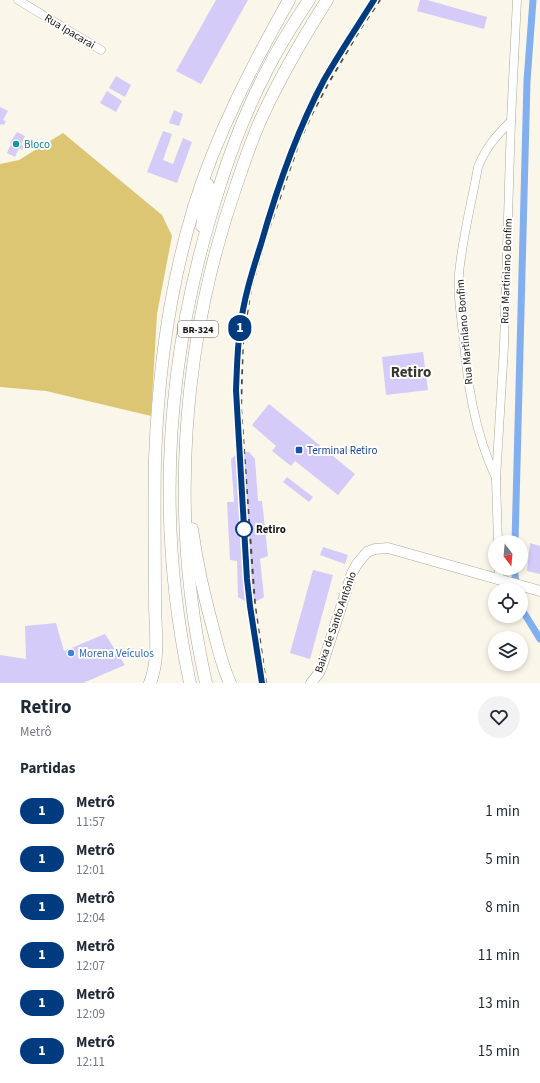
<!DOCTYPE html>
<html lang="pt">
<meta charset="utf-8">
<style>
:root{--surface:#fff;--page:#f2f2f3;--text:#1f2937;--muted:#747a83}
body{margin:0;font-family:"Source Sans 3",sans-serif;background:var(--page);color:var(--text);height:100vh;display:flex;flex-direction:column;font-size:15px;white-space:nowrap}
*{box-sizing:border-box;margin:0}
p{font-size:13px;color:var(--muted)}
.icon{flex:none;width:22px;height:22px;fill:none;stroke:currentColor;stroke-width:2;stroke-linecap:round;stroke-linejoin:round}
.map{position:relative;height:683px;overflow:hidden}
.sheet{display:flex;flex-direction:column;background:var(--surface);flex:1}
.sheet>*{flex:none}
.badge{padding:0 8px;border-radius:13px;font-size:14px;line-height:26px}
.needle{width:26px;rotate:164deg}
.tools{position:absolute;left:488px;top:535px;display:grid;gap:8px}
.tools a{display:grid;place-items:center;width:40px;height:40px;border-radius:50%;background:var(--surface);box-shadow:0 2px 6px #0003;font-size:20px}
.map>.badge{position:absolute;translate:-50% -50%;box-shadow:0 0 0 2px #fff}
h2{padding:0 20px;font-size:15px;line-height:36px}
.round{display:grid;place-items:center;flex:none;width:42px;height:42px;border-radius:21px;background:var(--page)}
.head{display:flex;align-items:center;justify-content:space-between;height:68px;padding:0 20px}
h1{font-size:19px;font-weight:700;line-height:30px}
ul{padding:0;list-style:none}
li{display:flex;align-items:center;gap:12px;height:48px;padding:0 20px}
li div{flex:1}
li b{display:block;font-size:15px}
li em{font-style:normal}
li .badge{min-width:44px;font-weight:700;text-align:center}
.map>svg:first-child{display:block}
</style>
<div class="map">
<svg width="540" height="683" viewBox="0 0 540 683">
<rect width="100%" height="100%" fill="#faf6e9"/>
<polygon fill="#dcc674" points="63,133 162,215 172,236 157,314 151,416 46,391 0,387 0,164 19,160"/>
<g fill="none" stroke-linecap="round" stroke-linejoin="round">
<g stroke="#81afef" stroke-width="7">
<polyline points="515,542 527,81 533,0"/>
<polyline points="514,568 517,590"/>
<polyline points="521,608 540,639"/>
</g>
</g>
<g fill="#d4cbf8">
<polygon points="216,0 248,0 201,84 176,71"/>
<polygon points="420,0 427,0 487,17 484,29 417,11"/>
<polygon points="116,76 131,85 125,97 109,88"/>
<polygon points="107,91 122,101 116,112 100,103"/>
<polygon points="0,107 8,111 3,120 6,121 4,125 1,124 0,126"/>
<polygon points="174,110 183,114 179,126 169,123"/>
<polygon points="163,131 172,134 163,160 173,164 183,138 192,142 177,183 147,172"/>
<polygon points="17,132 25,136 21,145 24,146 22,150 19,148 15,157 7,153 11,144 10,143"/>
<polygon points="423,352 428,390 386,395 382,357"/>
<polygon points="269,404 355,474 338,495 295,461 291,466 272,451 276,446 252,425"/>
<polygon points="249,452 255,459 258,501 262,501 268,556 260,559 264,597 257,601 245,601 238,597 237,561 230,560 227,502 234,502 231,459 238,453"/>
<polygon points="287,477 313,497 309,502 283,482"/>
<polygon points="530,543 540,546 540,574 527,571"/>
<polygon points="323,547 348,555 345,564 320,555"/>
<polygon points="313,570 333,575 310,659 290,653"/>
<polygon points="56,623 64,651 105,634 125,665 83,683 0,683 0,655 26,659 25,626"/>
</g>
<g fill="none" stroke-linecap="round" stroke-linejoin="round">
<defs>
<g id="minor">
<polyline points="18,0 101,50"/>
<path d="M496 478C474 431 468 386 463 334 461 315 457 294 459 274 462 239 472 201 478 167 486 147 496 136 511 121"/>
<polyline points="498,542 496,479 504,346 511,121 517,0"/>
<polyline points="499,568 499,579"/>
</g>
<polyline id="major" points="311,683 319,673 322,666 352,573 357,564 367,552 375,549 388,548 540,591"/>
<g id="highway">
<polyline points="202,226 208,185"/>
<path d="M192 529C197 565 205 600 215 636 219 652 223 668 230 683"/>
<path d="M150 683C160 658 155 628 155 602 155 554 154 507 155 459 158 374 169 289 194 207 216 135 252 66 289 0"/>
<path d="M190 683C156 524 165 369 211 214 225 166 242 118 265 74 278 48 293 24 309 0"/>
<path d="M206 683C169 518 181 345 236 186 244 163 251 141 261 119 280 77 303 38 327 0"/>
</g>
</defs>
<use href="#minor" stroke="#aba89b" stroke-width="9"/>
<use href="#major" stroke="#aba89b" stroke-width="11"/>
<use href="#highway" stroke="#aba89b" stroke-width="13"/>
<use href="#minor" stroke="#fff" stroke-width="8"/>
<use href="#major" stroke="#fff" stroke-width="10"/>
<use href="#highway" stroke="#fff" stroke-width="12"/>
<g stroke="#4a4842" stroke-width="2" stroke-dasharray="5 5" stroke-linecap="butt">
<polyline points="244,532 248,592"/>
<polyline points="266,683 255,605 241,408 243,340 251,289 267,235 300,140 311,116 328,84 361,28 380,0"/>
</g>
</g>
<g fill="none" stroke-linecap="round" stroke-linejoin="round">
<defs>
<path id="line" d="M262 683 250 606 247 579 236 390C237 370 237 350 240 330 243 301 252 272 261 244 277 188 296 132 324 80 340 52 357 27 374 0"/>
</defs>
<use href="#line" stroke="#fff" stroke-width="9"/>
<use href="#line" stroke="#003b80" stroke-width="6"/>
</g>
<circle fill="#0f9aa8" stroke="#fff" stroke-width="1.5" cx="16" cy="144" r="4"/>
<rect fill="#1a4fb4" stroke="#fff" stroke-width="1.5" x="295" y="446" width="8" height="8" rx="2"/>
<circle fill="#fff" stroke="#003b80" stroke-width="2" cx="244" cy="529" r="8"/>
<circle fill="#3f7fe0" stroke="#fff" stroke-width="1.5" cx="71" cy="653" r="4"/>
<g text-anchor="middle" stroke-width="4" stroke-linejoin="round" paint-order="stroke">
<rect fill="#fff" stroke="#5d5b58" stroke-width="1" x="178" y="321" width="40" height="16" rx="3"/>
<g font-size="10" font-weight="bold" fill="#171511">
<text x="198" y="333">BR-324</text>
</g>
<g font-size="11" fill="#171511" stroke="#fff">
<text transform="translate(70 31) rotate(31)" y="4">Rua Ipacarai</text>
<text transform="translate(506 271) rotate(-88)" y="4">Rua Martiniano Bonfim</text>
<text transform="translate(464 332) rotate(-95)" y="4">Rua Martinlano Bonfim</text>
<text transform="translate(335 622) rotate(-71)" y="4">Baixa de Santo Antônio</text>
</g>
<g font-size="11" fill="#0d838f" stroke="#fff" text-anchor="start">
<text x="24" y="148">Bloco</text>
</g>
<g font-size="11" fill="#164399" stroke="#fff" text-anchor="start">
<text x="307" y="454">Terminal Retiro</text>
</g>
<g font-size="11" font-weight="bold" fill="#171511" stroke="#fff" text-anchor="start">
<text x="256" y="533">Retiro</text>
</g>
<g font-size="11" fill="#366cbe" stroke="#fff" text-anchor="start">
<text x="79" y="657">Morena Veículos</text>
</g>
<g font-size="15" font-weight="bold" fill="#38352b" stroke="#fff">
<text x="411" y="377">Retiro</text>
</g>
</g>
</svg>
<div class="tools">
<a><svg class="needle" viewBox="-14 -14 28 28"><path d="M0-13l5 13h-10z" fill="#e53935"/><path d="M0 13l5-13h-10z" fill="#747a83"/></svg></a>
<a><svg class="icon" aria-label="locate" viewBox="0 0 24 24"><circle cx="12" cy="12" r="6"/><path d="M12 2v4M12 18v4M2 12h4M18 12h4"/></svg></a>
<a><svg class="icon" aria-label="layers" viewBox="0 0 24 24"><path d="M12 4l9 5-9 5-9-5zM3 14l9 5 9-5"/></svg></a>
</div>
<b class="badge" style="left:240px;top:328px;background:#003b80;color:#fff">1</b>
</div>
<section class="sheet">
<div class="head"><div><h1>Retiro</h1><p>Metrô</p></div><a class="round"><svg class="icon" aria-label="heart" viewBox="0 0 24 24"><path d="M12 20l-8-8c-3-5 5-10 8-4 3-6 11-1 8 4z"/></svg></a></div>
<h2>Partidas</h2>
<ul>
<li><span class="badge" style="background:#003b80;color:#fff">1</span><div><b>Metrô</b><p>11:57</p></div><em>1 min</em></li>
<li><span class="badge" style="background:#003b80;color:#fff">1</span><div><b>Metrô</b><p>12:01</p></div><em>5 min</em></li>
<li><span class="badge" style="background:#003b80;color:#fff">1</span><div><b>Metrô</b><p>12:04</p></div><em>8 min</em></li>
<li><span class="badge" style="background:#003b80;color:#fff">1</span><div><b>Metrô</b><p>12:07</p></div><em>11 min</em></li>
<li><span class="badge" style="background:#003b80;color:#fff">1</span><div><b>Metrô</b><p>12:09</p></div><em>13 min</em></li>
<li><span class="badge" style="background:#003b80;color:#fff">1</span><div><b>Metrô</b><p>12:11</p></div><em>15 min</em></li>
</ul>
</section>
